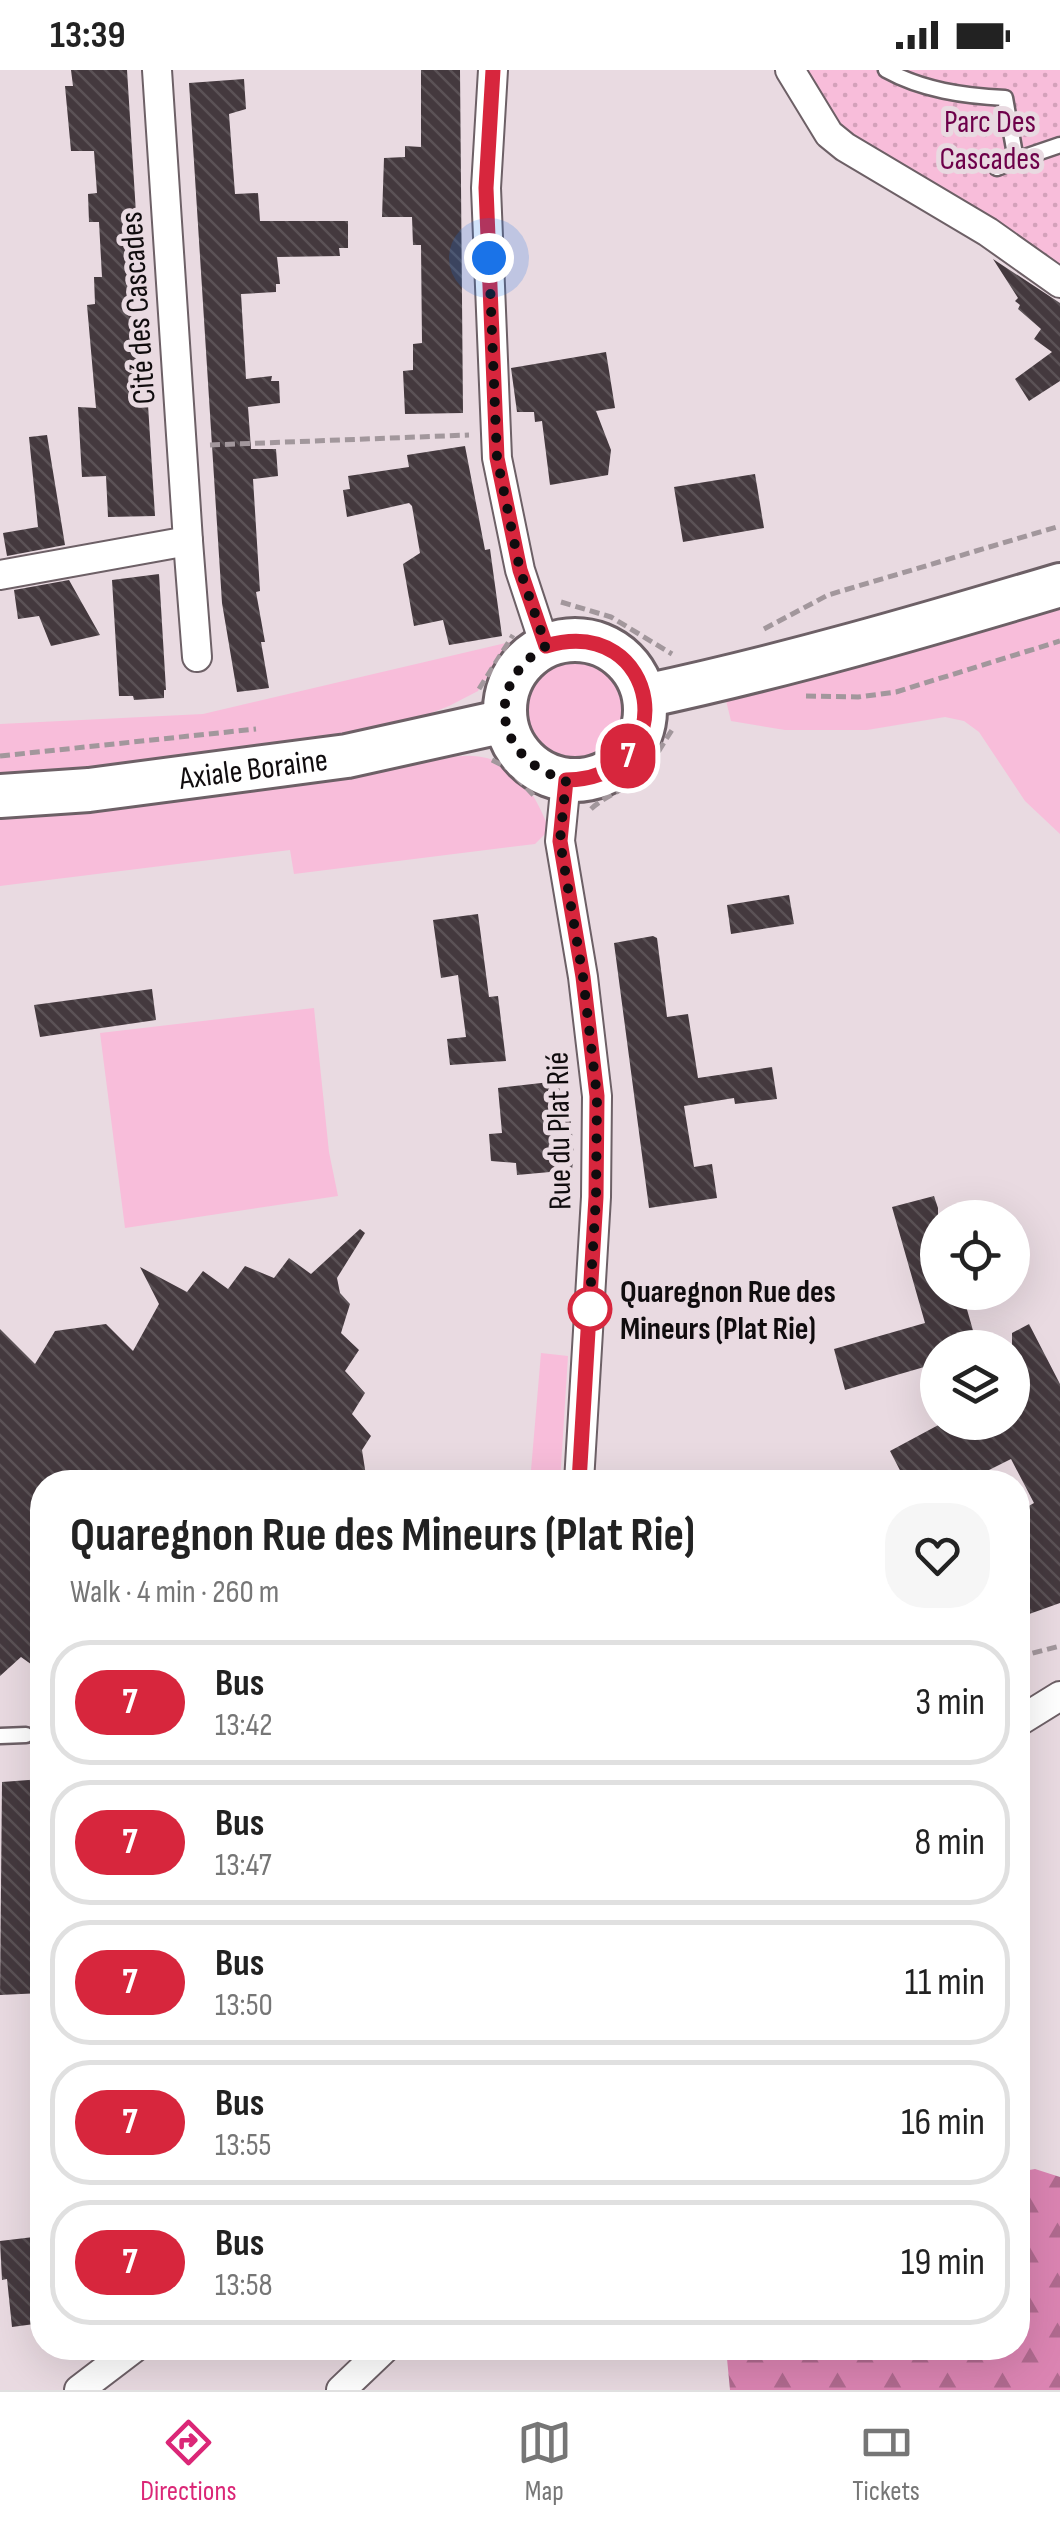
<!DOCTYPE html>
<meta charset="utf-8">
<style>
:root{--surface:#fff;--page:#f6f6f6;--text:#222;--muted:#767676;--line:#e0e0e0;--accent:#db2777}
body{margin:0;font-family:"Sofia Sans Condensed",sans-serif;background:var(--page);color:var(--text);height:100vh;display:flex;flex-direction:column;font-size:38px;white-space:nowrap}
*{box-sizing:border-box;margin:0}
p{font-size:32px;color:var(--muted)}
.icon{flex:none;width:55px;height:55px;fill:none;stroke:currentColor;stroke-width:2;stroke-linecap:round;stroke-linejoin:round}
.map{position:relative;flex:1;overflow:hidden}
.panel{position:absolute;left:30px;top:1400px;width:1000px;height:890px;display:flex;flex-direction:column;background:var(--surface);border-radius:40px;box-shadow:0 10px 40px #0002}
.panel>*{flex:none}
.badge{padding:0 20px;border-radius:32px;font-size:35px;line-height:65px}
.tools{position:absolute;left:920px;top:1130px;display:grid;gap:20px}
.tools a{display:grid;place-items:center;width:110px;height:110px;border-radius:50%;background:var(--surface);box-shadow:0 10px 40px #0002;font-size:50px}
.you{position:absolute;width:50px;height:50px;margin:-25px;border:8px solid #fff;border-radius:50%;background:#1a73e8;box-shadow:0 0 0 15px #1a73e833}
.map>.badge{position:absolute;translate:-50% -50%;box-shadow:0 0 0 5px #fff}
.round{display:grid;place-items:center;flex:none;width:105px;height:105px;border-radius:40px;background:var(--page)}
.head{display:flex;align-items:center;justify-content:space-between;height:170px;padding:0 40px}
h1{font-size:48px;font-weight:700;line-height:75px}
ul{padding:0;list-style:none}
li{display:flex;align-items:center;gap:30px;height:125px;margin:0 20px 15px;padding:0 20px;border:5px solid var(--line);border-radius:40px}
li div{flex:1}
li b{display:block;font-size:38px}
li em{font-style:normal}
li .badge{min-width:110px;font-weight:700;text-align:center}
.status{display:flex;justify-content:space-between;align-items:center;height:70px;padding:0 50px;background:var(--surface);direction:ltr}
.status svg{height:28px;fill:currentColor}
.dock{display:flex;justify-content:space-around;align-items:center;height:140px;border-top:2px solid var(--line);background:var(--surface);font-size:28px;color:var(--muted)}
.dock a{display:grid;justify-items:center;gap:5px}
.dock .active{color:var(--accent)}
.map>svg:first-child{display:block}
</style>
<div class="status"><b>13:39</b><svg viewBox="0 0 49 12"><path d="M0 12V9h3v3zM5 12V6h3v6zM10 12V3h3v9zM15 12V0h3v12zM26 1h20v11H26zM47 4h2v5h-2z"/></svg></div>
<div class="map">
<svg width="1060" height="2320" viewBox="0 0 1060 2320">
<defs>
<pattern id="forest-firs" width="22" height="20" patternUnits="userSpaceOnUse" patternTransform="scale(2.5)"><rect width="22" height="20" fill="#db84b2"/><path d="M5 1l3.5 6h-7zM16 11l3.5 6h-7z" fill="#b06a8f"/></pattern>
<pattern id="park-dots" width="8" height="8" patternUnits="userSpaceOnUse" patternTransform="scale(2.5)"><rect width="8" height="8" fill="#f8bdda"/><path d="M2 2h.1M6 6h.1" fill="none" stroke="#d4a1ba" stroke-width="1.8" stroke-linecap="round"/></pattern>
<pattern id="building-back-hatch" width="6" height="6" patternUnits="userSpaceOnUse" patternTransform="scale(2.5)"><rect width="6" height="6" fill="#44393e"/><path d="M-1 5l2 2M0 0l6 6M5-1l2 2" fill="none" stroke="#5b5256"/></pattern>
</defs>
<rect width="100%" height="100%" fill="#e9dae1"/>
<g fill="#f8bdda">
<polygon points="1060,529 1060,764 1025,731 979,662 964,651 945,647 867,660 785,660 731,651 724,622"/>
<path d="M510 572 478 621 449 636 416 649 424 693C439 690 457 685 472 686 514 687 537 726 549 760L535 774 294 804 290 780 0 816V654L203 644Z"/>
<circle cx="575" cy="640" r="54"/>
<polygon points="314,938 329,1082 338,1126 125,1158 100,963"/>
<polygon points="541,1283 568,1286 560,1412 530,1412"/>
</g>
<polygon fill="url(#forest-firs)" points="1035,2099 1060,2107 1060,2320 730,2320 726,2278 1018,2278 1018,2102"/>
<polygon fill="url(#park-dots)" points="799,0 1060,0 1060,197 837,61"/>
<g fill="url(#building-back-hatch)">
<polygon points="71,0 127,0 155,446 108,447 106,406 82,407 78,337 96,338 87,235 95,234 94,207 102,207 99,152 89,152 88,124 97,123 94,81 71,81 65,16 73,16"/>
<polygon points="421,0 460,0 463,343 405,344 403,301 413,300 413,274 422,273 421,175 413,175 412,147 382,147 384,88 405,87 405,76 421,77"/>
<polygon points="244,9 246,39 229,44 235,124 258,123 260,151 348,151 348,178 339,178 340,186 277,187 280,214 276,214 276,222 241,224 246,309 272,306 271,311 279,311 280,333 248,337 251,379 276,379 278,406 253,409 260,521 256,522 265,572 261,572 269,618 237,622 222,533 189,13"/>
<polygon points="993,189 1060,233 1060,311 1029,331 1015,309 1052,282 1034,269 1041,259 1018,239 1020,235 1015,231 1018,228"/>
<polygon points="606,282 615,338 596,341 611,380 608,405 550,415 542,351 535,352 534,342 517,342 511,298"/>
<polygon points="47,365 65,475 7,486 3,463 38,457 29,367"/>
<polygon points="465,376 485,480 490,479 502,566 449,575 443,550 414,556 403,494 420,483 412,436 409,433 347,447 343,420 350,419 348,406 409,397 407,385"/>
<polygon points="755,404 764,458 683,472 674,417"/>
<polygon points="159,504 166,620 164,620 164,628 134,630 133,626 119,626 112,510"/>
<polygon points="69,510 100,565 51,576 39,546 18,549 14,520"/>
<polygon points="789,825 794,854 731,864 727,835"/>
<polygon points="478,844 489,927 498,926 506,991 450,995 447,969 466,967 458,905 441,908 433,850"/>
<polygon points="653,866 657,868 667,947 688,944 698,1008 772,997 777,1029 735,1034 734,1028 684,1036 694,1097 712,1094 717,1128 649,1138 614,873"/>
<polygon points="152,919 156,950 40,967 34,935"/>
<polygon points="559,1011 560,1026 568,1025 574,1082 572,1100 517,1105 516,1093 491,1091 489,1064 502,1063 498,1018"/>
<polygon points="934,1126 938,1138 938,1222 962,1222 978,1278 938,1278 938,1293 845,1320 834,1279 925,1253 892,1137"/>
<polygon points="360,1159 365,1163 337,1208 340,1223 350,1234 341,1263 359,1280 345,1301 365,1323 352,1344 371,1366 362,1380 367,1412 182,1412 169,1404 162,1412 42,1412 42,1602 21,1587 0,1606 0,1259 35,1294 55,1261 106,1254 133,1281 159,1234 140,1197 187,1222 203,1201 228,1219 245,1196 274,1208 289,1188 311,1204"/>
<polygon points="1029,1254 1060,1314 1060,1533 1018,1548 1018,1442 1034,1433 1011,1389 965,1412 906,1412 890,1381 944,1352 1012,1352 1012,1263"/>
<polygon points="42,1709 42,1923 0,1925 2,1712"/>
<polygon points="42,2166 42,2253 12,2257 7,2209 2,2210 0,2171"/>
</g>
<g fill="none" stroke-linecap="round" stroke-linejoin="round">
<defs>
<g id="service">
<path d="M886 0C922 20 964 26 1005 28L1016 90 1060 75"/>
<polyline points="997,98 1016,90"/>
<polyline points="0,1666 26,1665"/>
</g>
<g id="minor">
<polyline points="493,0 486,118 497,388 520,500 545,576"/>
<polyline points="790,0 829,64 845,77 988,162 1060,213"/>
<polyline points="188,471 197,587"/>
<polyline points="0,505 188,471 157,0"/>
<polyline points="566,710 560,771 583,907 597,1026 596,1127 579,1412"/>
<polyline points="1018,1652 1060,1626"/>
<polyline points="79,2320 134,2278"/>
<polyline points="341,2320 385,2278"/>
</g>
<g id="primary">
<circle cx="575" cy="640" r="70"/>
<path d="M645 626C785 596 923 556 1060 515"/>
<path id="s1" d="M0 726 89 720 347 686 505 651"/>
</g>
</defs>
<use href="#service" stroke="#6d6066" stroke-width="19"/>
<use href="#minor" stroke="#6d6066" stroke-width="32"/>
<use href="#primary" stroke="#6d6066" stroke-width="48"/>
<g stroke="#a2979c" stroke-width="5" stroke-dasharray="10 5" stroke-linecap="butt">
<polyline points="210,375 469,365"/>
<polyline points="561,532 611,547 672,584"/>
<polyline points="764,559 828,525 1060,456"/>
<polyline points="479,619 513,565"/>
<polyline points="806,626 858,627 896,622 1060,571"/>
<polyline points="0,686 256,659"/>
<polyline points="492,690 508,698 536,728"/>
<path d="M591 739C606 725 625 720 640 706 654 692 662 674 674 657"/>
<polyline points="1018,1587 1060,1576"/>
</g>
<use href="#service" stroke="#fff" stroke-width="14"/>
<use href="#minor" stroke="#fff" stroke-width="28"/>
<use href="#primary" stroke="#fff" stroke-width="42"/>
</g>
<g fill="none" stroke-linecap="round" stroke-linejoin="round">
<defs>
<path id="line" d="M493 0 486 118 497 388 520 500 546 576C661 542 686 708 566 710L560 771 583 907 597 1026 596 1127 579 1412"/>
</defs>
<use href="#line" stroke="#fff" stroke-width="22"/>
<use href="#line" stroke="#d7263d" stroke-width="15"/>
<path stroke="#100c0e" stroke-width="10" stroke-dasharray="0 18" d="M489 188 497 388 520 500 546 576C482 615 495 690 566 710L560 771 583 907 597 1026 596 1127 589 1246 590 1239"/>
</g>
<circle fill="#fff" stroke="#d7263d" stroke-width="5" cx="590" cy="1239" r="20"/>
<g text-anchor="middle" stroke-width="10" stroke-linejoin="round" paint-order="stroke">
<g font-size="32" fill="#6e004a" stroke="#e9dae1">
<text x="990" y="62">Parc Des<tspan x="990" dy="37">Cascades</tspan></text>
</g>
<g font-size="32" fill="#100c0e" stroke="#e9dae1">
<text transform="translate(137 238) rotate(-94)" y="11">Cité des Cascades</text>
<text dy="11" stroke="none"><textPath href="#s1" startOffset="255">Axiale Boraine</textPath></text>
<text transform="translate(558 1061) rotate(-91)" y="11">Rue du Plat Rié</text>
</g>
<g font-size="32" font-weight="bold" fill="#100c0e" stroke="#e9dae1" text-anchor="start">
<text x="620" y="1232">Quaregnon Rue des<tspan x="620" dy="37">Mineurs (Plat Rie)</tspan></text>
</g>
</g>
</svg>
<div class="tools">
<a><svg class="icon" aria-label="locate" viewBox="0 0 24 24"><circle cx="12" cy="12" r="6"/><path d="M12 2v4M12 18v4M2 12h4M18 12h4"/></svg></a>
<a><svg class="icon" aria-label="layers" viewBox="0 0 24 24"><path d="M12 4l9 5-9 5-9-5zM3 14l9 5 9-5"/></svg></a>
</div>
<div class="you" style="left:489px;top:188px"></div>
<b class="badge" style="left:628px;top:686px;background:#d7263d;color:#fff">7</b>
<section class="panel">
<div class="head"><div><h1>Quaregnon Rue des Mineurs (Plat Rie)</h1><p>Walk · 4 min · 260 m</p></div><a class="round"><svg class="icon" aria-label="heart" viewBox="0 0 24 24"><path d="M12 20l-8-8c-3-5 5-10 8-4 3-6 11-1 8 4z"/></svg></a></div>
<ul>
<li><span class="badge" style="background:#d7263d;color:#fff">7</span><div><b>Bus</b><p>13:42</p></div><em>3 min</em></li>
<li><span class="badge" style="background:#d7263d;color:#fff">7</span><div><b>Bus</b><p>13:47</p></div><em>8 min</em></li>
<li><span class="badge" style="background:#d7263d;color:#fff">7</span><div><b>Bus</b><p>13:50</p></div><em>11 min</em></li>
<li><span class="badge" style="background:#d7263d;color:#fff">7</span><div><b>Bus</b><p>13:55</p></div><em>16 min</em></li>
<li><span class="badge" style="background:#d7263d;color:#fff">7</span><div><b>Bus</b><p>13:58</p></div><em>19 min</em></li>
</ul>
</section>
</div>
<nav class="dock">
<a class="active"><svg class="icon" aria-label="directions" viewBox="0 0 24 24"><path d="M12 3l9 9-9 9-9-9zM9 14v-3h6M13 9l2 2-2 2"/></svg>Directions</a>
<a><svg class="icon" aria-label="map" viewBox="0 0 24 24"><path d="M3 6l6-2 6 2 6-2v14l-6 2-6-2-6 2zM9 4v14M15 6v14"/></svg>Map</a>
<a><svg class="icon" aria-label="tickets" viewBox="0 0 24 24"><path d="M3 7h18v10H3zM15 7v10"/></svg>Tickets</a>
</nav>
